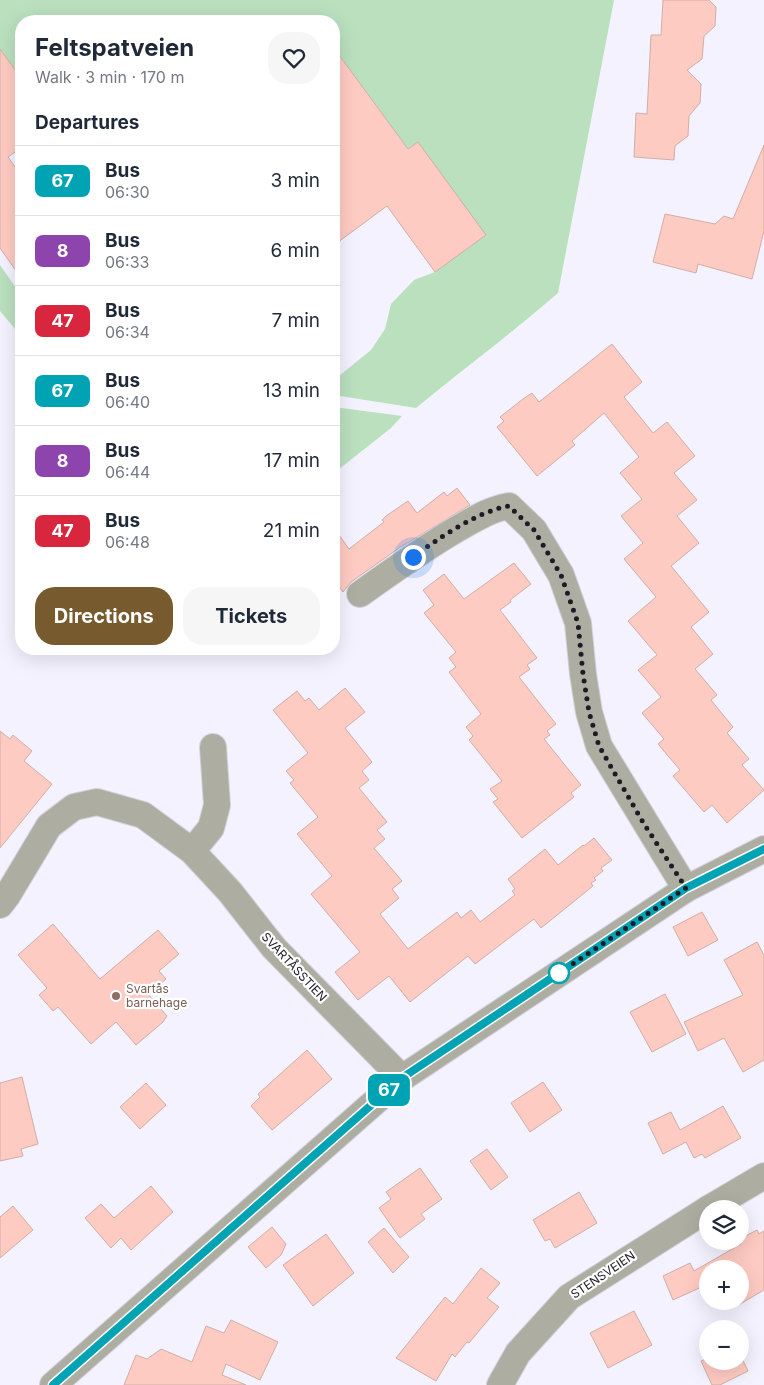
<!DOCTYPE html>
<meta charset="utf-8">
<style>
:root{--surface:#fff;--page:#f6f6f7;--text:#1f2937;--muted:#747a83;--line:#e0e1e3;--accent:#775a2e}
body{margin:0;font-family:Inter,sans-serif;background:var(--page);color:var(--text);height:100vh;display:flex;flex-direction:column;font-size:19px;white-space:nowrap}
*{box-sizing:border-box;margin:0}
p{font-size:16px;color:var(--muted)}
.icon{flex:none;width:28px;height:28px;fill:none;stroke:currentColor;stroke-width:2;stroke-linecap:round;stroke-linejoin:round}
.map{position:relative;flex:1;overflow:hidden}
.drawer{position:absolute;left:15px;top:15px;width:325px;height:640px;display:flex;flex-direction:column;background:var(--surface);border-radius:20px;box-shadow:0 5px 20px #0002}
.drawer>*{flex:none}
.badge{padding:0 10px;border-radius:8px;font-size:18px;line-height:32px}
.controls{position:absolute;left:699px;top:1200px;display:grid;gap:10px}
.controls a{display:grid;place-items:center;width:50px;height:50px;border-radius:50%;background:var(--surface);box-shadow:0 5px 20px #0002;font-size:25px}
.you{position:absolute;width:25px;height:25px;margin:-12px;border:4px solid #fff;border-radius:50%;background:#1a73e8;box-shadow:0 0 0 8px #1a73e833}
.map>.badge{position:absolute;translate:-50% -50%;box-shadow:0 0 0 2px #fff}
h2{padding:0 20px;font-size:19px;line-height:45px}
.round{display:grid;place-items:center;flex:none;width:52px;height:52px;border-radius:20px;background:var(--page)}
.overview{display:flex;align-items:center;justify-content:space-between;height:85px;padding:0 20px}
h1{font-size:24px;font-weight:700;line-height:38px}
.action{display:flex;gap:10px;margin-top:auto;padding:10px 20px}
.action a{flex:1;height:58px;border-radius:20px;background:var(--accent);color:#fff;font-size:20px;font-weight:700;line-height:58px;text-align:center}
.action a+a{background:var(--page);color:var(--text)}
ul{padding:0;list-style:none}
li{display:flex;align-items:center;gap:15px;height:70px;padding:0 20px;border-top:1px solid var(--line)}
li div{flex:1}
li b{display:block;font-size:19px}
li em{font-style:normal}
li .badge{min-width:55px;font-weight:700;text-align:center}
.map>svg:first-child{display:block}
</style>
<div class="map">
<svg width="764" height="1385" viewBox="0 0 764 1385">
<rect width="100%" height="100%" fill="#f3f2fe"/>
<g fill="#bae0be">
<path d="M0 0H614L558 293C512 333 463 369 416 408L334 395V380L371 350 385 329 391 304 414 280 435 272 418 142 408 149 334 48V21H21V102L0 74Z"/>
<polygon points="0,265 21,295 21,336 0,311"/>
<polygon points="334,407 402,416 391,428 334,473"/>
</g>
<g fill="#fecbc2" stroke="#d0aea8">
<polygon points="663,0 709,0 716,7 715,26 704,36 702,59 687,70 701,84 700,103 689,116 688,136 675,146 674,160 634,157 636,113 647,114 651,35 661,35"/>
<polygon points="334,48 408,149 418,142 486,235 435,272 387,206 334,245"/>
<polygon points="0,49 21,78 21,148 8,157 21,175 21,278 0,248"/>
<polygon points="764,145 764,231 752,279 698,264 696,273 653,262 665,214 715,224 724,216 733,219"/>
<polygon points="612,344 642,382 624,397 653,433 667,422 695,456 674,473 697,500 677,516 699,543 671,566 709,612 691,627 713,654 695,669 717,695 711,700 733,727 727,733 749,759 742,765 764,790 727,823 712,805 704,812 673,776 680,770 658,744 664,739 642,713 661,697 638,670 657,655 628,621 656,597 624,559 643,543 621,516 642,499 620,473 639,457 604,413 572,441 575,445 537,476 497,427 504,421 500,417 523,399 532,393 539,402"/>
<polygon points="457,488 470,505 399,548 351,582 343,592 334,580 334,528 349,549 384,522 382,520 386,516 408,501 417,513 444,492 447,496"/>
<polygon points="514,563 531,584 510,600 511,602 500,610 537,658 527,665 530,669 519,677 556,724 547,731 550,735 544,739 581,785 571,793 574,797 522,838 493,802 498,799 490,789 502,781 469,740 473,736 466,727 481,714 449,672 456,667 449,658 456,652 424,613 434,605 423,590 444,574 464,599"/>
<polygon points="345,688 365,712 345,728 372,762 362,771 369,780 359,788 387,822 377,830 385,839 374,848 402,881 392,889 399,898 380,914 408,949 457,912 461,918 471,910 480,922 515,895 512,891 515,889 508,879 545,849 558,865 583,845 584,846 594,838 612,860 601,868 603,871 594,878 596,880 591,883 593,886 541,928 534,919 475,964 468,956 410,1002 389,976 358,1000 335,972 360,952 311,894 332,876 297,834 318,817 290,783 294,780 286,771 308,753 273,710 297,691 305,701 309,698 319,710"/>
<polygon points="0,731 10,739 13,735 32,751 24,761 52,784 0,848"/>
<polygon points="702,912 718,940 688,956 673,927"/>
<polygon points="53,924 100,979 158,930 179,954 159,971 166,979 148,994 167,1016 163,1022 136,1045 116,1022 91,1044 58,1007 53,1011 39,995 47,988 18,955"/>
<polygon points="757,942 764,955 764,1060 743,1072 724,1038 698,1051 684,1022 743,995 724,960"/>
<polygon points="665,994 686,1034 652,1052 630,1012"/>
<polygon points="307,1050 332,1079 272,1130 251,1106 260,1097 258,1094"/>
<polygon points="22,1077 38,1144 21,1149 23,1156 0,1161 0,1083"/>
<polygon points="543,1082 562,1110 530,1132 511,1103"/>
<polygon points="146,1083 166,1105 140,1129 120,1107"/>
<polygon points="723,1106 741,1138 705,1158 702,1154 694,1158 686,1142 663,1154 648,1123 671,1112 680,1130"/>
<polygon points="487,1149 508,1177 491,1190 470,1161"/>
<polygon points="420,1168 442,1199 421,1214 425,1219 400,1238 379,1208 391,1199 386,1192"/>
<polygon points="151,1186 173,1212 131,1250 121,1238 111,1248 85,1218 101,1204 114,1218"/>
<polygon points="579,1192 597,1223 555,1248 550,1239 545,1241 533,1220"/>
<polygon points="13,1206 33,1230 0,1258 0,1217"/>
<polygon points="272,1227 286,1244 281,1255 266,1268 248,1247"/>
<polygon points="384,1228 409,1257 393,1273 368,1242"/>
<polygon points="757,1230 759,1234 764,1231 764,1290 740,1304 740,1269 708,1269 708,1284 673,1300 663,1276 690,1263 694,1271 741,1244 740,1239"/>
<polygon points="326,1234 354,1273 313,1306 283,1265"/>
<polygon points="481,1268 500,1283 487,1298 499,1307 469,1343 467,1342 455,1357 452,1354 436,1381 396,1358 445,1297 453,1304"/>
<polygon points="634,1311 652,1345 608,1368 590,1333"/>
<polygon points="231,1320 278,1342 260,1380 226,1364 222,1375 246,1385 124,1385 136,1355 147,1359 161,1349 192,1362 206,1326 224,1333"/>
<polygon points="740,1354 748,1371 720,1385 712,1385 701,1361 708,1358 708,1361 740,1361"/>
</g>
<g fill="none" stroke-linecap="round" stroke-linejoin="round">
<defs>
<g id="street">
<path d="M360 594C392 571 423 549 457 529 473 520 490 509 509 506L534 530 561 575 578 623 583 674 589 712 599 746 686 889"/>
<polyline points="192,851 211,828 217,805 213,747"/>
<polyline points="0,905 7,896 49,826 74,807 97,802 143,815 192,851 230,892 274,948 402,1078"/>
<polyline points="708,1209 764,1176"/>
<polyline points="53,1385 402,1078 686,889 764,849"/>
<polyline points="500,1385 518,1353 569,1297 708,1209"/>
</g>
</defs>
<use href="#street" stroke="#d1d0db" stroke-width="28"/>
<use href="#street" stroke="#adaea1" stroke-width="26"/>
</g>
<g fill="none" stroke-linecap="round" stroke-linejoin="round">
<defs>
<polyline id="line" points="53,1385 402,1078 686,888 764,849"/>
</defs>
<use href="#line" stroke="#fff" stroke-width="11"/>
<use href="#line" stroke="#00a3b4" stroke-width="8"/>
<path stroke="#1d1b26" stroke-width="5" stroke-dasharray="0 9" d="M413 557C439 538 478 511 509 506L534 530 561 575 578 623 583 674 589 712 599 746 644 824 686 888 559 973"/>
</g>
<circle fill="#fff" stroke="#00a3b4" stroke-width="2.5" cx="559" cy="973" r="10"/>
<circle fill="#8d6e63" stroke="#fff" stroke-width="2" cx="116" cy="996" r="5"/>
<g text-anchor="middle" stroke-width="4.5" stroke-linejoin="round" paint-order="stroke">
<g font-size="12" fill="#1d1b26" stroke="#fff">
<text transform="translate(294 967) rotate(47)" y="4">SVARTÅSSTIEN</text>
<text transform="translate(603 1275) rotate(-34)" y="4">STENSVEIEN</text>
</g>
<g font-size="12" fill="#785e54" stroke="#fff" text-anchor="start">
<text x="126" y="993">Svartås<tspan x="126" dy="14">barnehage</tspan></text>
</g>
</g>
</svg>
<div class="controls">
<a><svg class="icon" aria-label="layers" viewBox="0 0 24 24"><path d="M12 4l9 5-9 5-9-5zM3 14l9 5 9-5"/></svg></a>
<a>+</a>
<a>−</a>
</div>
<div class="you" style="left:413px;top:557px"></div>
<b class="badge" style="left:389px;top:1090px;background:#00a3b4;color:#fff">67</b>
<section class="drawer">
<div class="overview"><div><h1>Feltspatveien</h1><p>Walk · 3 min · 170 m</p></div><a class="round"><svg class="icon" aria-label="heart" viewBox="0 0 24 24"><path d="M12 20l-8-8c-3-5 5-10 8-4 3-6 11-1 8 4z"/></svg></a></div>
<h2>Departures</h2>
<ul>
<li><span class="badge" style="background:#00a3b4;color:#fff">67</span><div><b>Bus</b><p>06:30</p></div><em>3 min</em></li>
<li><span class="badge" style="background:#8e44ad;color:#fff">8</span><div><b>Bus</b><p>06:33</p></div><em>6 min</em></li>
<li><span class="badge" style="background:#d7263d;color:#fff">47</span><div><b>Bus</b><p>06:34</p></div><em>7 min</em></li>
<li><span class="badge" style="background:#00a3b4;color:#fff">67</span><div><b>Bus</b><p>06:40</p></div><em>13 min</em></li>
<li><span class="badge" style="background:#8e44ad;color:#fff">8</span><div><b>Bus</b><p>06:44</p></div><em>17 min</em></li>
<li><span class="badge" style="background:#d7263d;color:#fff">47</span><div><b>Bus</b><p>06:48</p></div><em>21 min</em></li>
</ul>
<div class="action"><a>Directions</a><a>Tickets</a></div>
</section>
</div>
